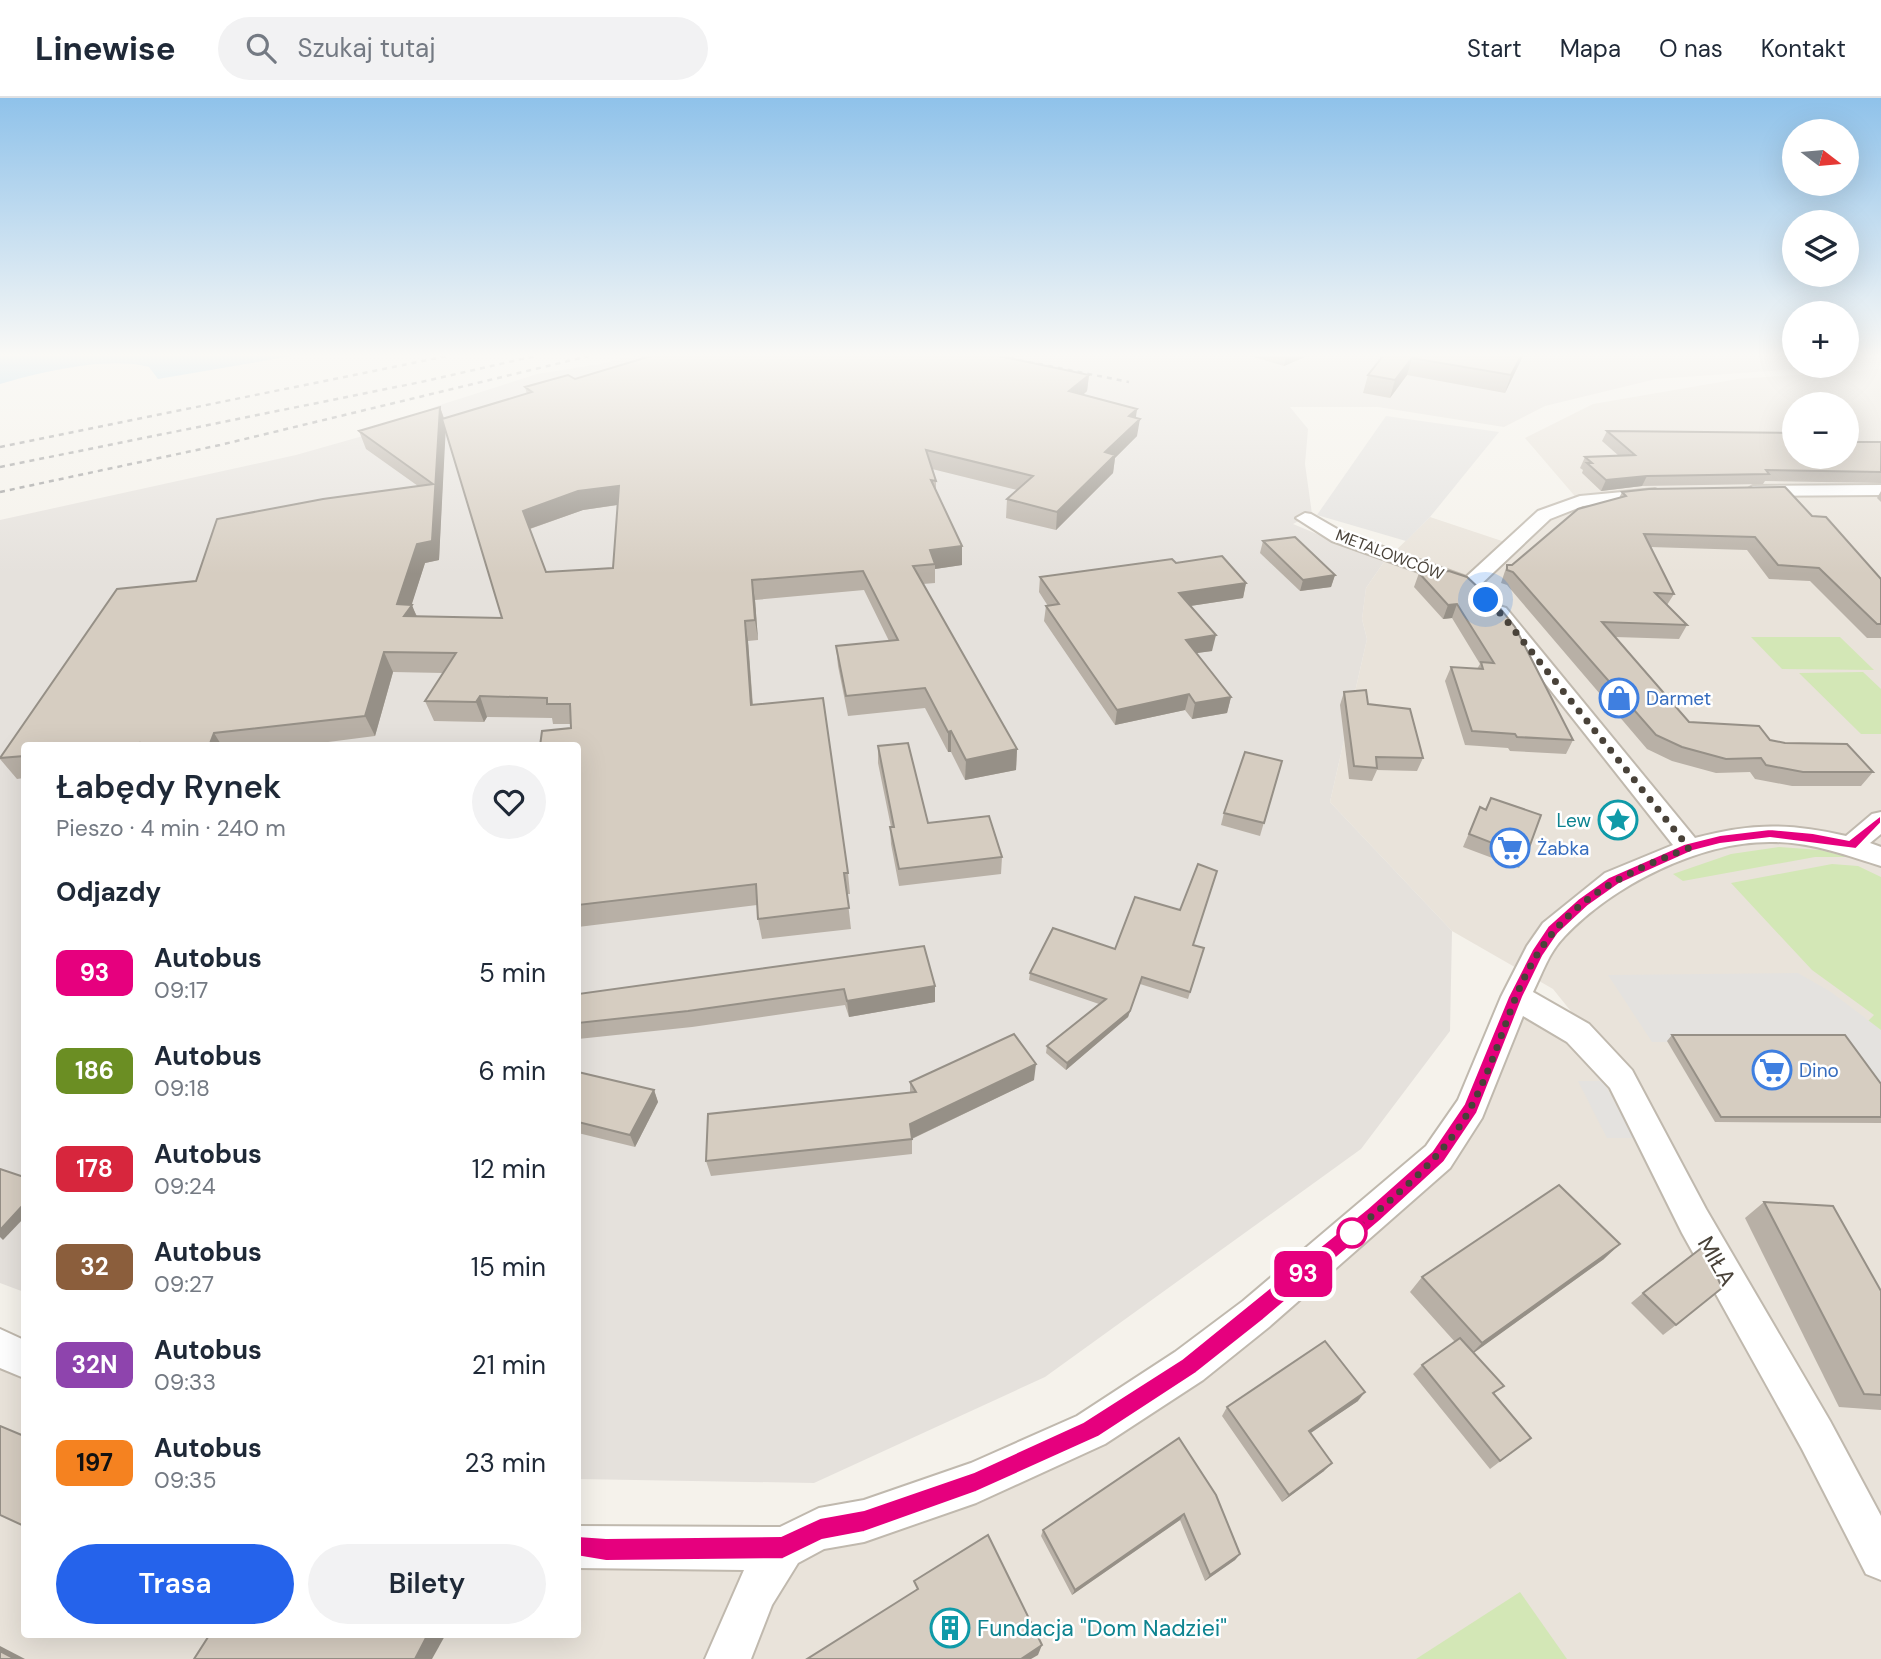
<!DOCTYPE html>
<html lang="pl">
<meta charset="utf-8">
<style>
:root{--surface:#fff;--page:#f2f2f3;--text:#1f2937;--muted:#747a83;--line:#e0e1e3;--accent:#2563eb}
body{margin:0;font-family:"DM Sans",sans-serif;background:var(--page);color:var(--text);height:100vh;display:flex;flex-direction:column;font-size:26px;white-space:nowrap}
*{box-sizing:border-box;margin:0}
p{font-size:23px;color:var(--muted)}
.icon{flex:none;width:38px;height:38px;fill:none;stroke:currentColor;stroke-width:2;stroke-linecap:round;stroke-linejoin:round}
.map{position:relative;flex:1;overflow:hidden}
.panel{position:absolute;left:21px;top:644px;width:560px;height:896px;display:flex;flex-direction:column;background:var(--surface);border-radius:7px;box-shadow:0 7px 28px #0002}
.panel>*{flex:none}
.badge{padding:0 14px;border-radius:10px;font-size:24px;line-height:46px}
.needle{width:46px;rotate:106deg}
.tools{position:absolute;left:1782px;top:21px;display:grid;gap:14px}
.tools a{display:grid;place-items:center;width:77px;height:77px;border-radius:50%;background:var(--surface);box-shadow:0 7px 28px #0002;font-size:35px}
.you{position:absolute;width:35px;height:35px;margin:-18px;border:5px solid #fff;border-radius:50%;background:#1a73e8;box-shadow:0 0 0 10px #1a73e833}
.map>.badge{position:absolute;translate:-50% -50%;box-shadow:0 0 0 4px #fff}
h2{padding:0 35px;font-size:26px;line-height:63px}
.round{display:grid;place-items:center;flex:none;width:74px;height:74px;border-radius:37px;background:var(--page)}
.overview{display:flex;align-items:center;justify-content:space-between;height:119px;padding:0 35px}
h1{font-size:33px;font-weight:600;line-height:52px}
.primary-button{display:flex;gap:14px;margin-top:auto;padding:14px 35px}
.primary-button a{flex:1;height:80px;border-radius:42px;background:var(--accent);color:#fff;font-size:28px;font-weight:600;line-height:80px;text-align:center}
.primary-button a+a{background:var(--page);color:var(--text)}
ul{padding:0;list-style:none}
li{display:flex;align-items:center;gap:21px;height:98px;padding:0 35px}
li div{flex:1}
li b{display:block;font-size:26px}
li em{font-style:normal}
li .badge{min-width:77px;font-weight:700;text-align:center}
header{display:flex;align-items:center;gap:42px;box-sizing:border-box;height:98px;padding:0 35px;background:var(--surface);border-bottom:2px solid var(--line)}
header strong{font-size:33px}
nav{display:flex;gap:38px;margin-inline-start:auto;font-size:24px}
.search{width:490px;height:63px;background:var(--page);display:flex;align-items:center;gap:18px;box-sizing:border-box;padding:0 24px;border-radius:38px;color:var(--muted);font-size:26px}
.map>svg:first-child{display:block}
</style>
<header>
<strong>Linewise</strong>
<div class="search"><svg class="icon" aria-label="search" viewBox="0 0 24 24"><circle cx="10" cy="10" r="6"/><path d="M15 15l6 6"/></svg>Szukaj tutaj</div>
<nav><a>Start</a><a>Mapa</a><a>O nas</a><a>Kontakt</a></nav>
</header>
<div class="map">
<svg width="1881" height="1561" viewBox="0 0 1881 1561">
<rect width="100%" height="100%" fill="#f5f2eb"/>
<g fill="#e9e3da" fill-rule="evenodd">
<path d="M1881 271V1451L1624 979 1553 891 1452 833 1330 704 1367 541 1362 521 1366 490 1384 464 1430 419 1511 446 1544 417 1579 403 1525 340 1593 306 1738 281ZM1794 306H1846V359H1794Z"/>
<polygon points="1517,902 1618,982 1881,1473 1881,1561 0,1561 0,1257 24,1268 24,1536 578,1536 578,1447 768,1450 1128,1314 1440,1061"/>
</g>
<polygon fill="#e5e1dc" points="633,258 1794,258 1794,268 1838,268 1656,281 1545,308 1504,329 1378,309 1290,309 1308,331 1305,366 1312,416 1293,426 1384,464 1366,490 1362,521 1367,541 1330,704 1452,833 1450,933 1361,1051 1045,1279 814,1385 578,1381 578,648 24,648 24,1194 0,1185 0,422 296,357 384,332 437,308 537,276 600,266"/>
<g fill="#d3e7b6">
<polygon points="1751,539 1840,539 1874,572 1782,571"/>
<polygon points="1863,574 1881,591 1881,636 1861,636 1799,575"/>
<polygon points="1779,749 1820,752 1848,759 1815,759 1683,783 1673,776 1731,756"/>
<polygon points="1832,766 1858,768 1881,779 1881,934 1867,924 1874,917 1812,872 1731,785"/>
<polygon points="1520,1494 1567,1561 1416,1561"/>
</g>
<g fill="#e4e2df">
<polygon points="1386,318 1499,334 1430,419 1406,443 1317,417"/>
<polygon points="1798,875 1831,894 1881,932 1881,1001 1669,944 1652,944 1608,877"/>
<polygon points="1578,983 1603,983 1634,1040 1607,1040"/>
</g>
<path fill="#abd6ee" d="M0 258H292L158 281 149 269C106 258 42 274 0 286Z"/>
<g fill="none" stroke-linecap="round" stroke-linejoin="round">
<defs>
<g id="minor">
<polygon points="1881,387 1881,397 1753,398 1745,393 1753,388"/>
<polygon points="1655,391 1663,396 1661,400 1583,408 1550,421 1477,490 1470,492 1332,443 1296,420 1305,415 1311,416 1344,435 1466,479 1538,413 1580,398"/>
<path d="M1499 508 1506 510 1695 740C1752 725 1789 725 1846 738L1872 716 1881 714V736L1870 745 1881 749V768C1845 757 1811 744 1772 744 1700 743 1613 787 1564 839 1549 854 1542 876 1533 894L1589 926 1632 972 1706 1111 1830 1323 1881 1418V1482L1866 1476 1802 1351 1682 1135 1610 990 1567 944 1523 918 1482 1020 1450 1070 1269 1229 1203 1282 1105 1346 976 1405 864 1444 824 1451 798 1465 772 1507 751 1561H705L744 1472 578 1470V1428L780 1429 819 1410 864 1402 971 1365 1077 1318 1175 1254 1243 1203 1426 1048 1458 1002 1501 899 1527 848 1543 825 1605 775 1673 747 1492 518 1489 514 1492 510Z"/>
<polygon points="0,1231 24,1242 24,1280 0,1270"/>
</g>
</defs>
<use href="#minor" stroke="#c0b9ae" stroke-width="4"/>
<use href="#minor" fill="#fff" fill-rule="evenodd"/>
<g stroke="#999" stroke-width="2.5" stroke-dasharray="5 5" stroke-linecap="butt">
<polyline points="999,258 1129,284"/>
<polyline points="0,349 447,258"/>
<polyline points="0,369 421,284 535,258"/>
<polyline points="0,394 220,347 589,258"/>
</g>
</g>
<g fill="#b8b0a6" fill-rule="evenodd">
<path d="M642 258H999L1089 277 1087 293 1083 297 1137 311 1135 320 1137 338 1115 360 1113 375 1056 432 1006 420 1007 401 1017 392 932 371 936 383V392L962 467 935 471V485L923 486 1017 651 1016 672 965 682 951 654H948L925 610 848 618 838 568 836 548 889 543 864 492 755 502 758 542 748 543 753 607 848 775 850 796H847L851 831 762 841 758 821 757 807 578 829V648L571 626H553L552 620 487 619 484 624 434 623 425 603 443 575 393 574 375 638 297 648H24V680L17 681 0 661V659L196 483 418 388 366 351 359 333 440 309 444 320 527 296 525 289 575 281 643 260ZM445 332 502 520 417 518 411 507 425 465 439 462ZM618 407 613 470 546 474 530 431 583 412Z"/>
<polygon points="1250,258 1307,258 1284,268"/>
<polygon points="1383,258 1523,258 1505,295 1407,277 1390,300 1363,295 1368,277"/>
<polygon points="1607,333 1794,359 1881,344 1881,385 1765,383 1763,386 1642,388 1601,393 1582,375 1583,372 1580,370 1585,359 1619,358 1602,343"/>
<polygon points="1881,393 1881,404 1877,400"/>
<polygon points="1622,394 1812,418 1881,481 1881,540 1867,540 1810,483 1769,481 1747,452 1650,449 1674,496 1667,507 1687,527 1679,541 1615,539 1689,624 1770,642 1873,674 1861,688 1792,688 1755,681 1750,674 1716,675 1672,663 1647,651 1507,487 1501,485 1507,467 1512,467 1619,400"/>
<polygon points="1263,443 1335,477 1331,489 1300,493 1260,455"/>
<polygon points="1176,465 1246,485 1243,500 1190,508 1212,553 1196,555 1231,599 1227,615 1192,621 1185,612 1115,627 1044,523 1046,508 1048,508 1039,494 1040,479"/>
<polygon points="1449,473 1573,642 1566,656 1510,653 1508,650 1465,647 1445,583 1451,569 1477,571 1480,566 1452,520 1443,521 1414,489 1419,475"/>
<polygon points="1344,594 1368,606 1423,660 1417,673 1377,672 1372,683 1349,681 1340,607"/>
<polygon points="878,648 928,725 1002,759 1001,776 899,788 891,746 890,729 891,729 878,665"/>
<polygon points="1282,663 1260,738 1221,727 1224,715"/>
<polygon points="1491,700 1526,758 1519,770 1463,749 1480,709 1485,711"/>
<polygon points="1180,812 1193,847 1204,850 1188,901 1140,886 1128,919 1066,972 1046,955 1047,948 1099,906 1029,882 1030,875 1115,851"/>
<polygon points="935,888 935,904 849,919 845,907 692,929 578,941 578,896"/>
<polygon points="1672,937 1881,986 1881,1025 1715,1024 1667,943"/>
<polygon points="578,974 654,992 658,1004 635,1049 578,1035"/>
<polygon points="1034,982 912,1041 912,1056 711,1078 706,1063 910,995 910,984"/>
<polygon points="1764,1104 1881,1193 1881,1312 1839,1309 1745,1120"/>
<polygon points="1604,1161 1473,1255 1495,1296 1531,1340 1490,1371 1413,1276 1422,1267 1455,1244 1410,1194 1422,1179"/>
<polygon points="1643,1195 1676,1227 1663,1237 1631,1205"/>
<polygon points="1358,1303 1310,1335 1324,1373 1282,1404 1222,1318 1227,1309"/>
<polygon points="1179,1340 1240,1456 1235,1462 1205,1483 1180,1422 1072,1497 1041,1438 1043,1432"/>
</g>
<g fill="#969087">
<polygon points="1286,258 1307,258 1284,268"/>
<polygon points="1521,258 1523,258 1505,295 1511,277"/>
<polygon points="1412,260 1407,277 1390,300 1395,282"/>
<polygon points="1089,277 1087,293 1068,310 1069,293"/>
<polygon points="440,309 446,327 439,462 425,465 411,509 412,507 420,527 412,538 397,506 417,446 432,443"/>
<polygon points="1137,311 1135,326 1140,321 1137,338 1115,360 1113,375 1056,432 1057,414 1105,354 1129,318"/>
<polygon points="1647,378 1642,388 1601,393 1606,382"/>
<polygon points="619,388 623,406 583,412 529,431 523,413 578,393"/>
<polygon points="962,448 962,467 935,471 935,466 930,452"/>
<polygon points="1335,477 1331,489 1300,493 1303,482"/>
<polygon points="752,482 755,502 758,542 755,522"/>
<polygon points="1246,485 1243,500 1177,510 1179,495"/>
<polygon points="1457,506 1452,520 1443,521 1448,507"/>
<polygon points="745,523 748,543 754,628 751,607"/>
<polygon points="1216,537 1212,553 1183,557 1186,542"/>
<polygon points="384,554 393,574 375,638 365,618"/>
<polygon points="1189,596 1185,612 1115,627 1117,612"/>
<polygon points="480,598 487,619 484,624 476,604"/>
<polygon points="1231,599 1227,615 1192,621 1195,605"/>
<polygon points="951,633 951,654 948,654 948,634"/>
<polygon points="214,635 222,648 209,648"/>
<polygon points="1017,651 1016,672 965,682 966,662"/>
<polygon points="1142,879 1128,919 1066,972 1067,965"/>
<polygon points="935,888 935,904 849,919 847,903"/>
<polygon points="1036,966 1034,982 911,1041 910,1026"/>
<polygon points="654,992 658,1004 635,1049 630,1037"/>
<polygon points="24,1106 24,1120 3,1142 0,1139 0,1132"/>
<polygon points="1620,1146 1604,1161 1468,1259 1482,1245"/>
<polygon points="1365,1294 1358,1303 1302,1341 1309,1333"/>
<polygon points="1332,1365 1324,1373 1282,1404 1289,1397"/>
<polygon points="1184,1416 1180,1422 1072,1497 1075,1492"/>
<polygon points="1240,1456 1235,1462 1205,1483 1210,1477"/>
<polygon points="428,1536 446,1536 432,1561 415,1561"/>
<polygon points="1042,1547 1038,1557 1031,1561 1021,1561"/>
<polygon points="0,1548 25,1561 15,1561 0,1553"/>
</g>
<g fill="#d6cdc1" stroke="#969087" stroke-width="2" fill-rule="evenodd">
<path d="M650 258H999L1089 277 1069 293 1137 311 1129 318 1140 321 1105 354 1115 357 1057 414 1007 401 1033 378 926 352 936 383 931 382 962 448 930 452 935 466 913 468 1017 651 966 662 951 633 948 634 925 590 846 598 836 548 898 542 863 473 752 482 755 522 745 523 751 607 823 600 848 775H844L849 810 758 821 756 786 578 807V648H540L542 633 571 630 570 606H547V600L480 598 476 604 425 603 456 555 384 554 365 618 214 635 209 648H138L139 645 119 648H24V658L0 660 117 491 196 483 217 421 323 401 433 386 359 333 440 309 432 443 417 446 397 506 412 507 404 518 502 520 442 321 532 294 525 289 568 277 575 281 651 258ZM619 388 613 470 546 474 523 413 578 393Z"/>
<polygon points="1383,258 1521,258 1511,277 1412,260 1395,282 1368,277"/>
<polygon points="1607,333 1794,335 1794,359 1846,359 1846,344 1881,344 1881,374 1766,372 1769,376 1647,378 1606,382 1587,365 1592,365 1585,359 1635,357"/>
<polygon points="1785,389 1812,418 1826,419 1881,481 1881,526 1877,526 1819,470 1778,467 1755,439 1644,436 1674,496 1655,495 1687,527 1602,524 1689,624 1759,628 1770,642 1785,645 1847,646 1873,674 1803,674 1766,667 1761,660 1726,661 1682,649 1656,637 1513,474 1507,472 1507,467 1512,467 1578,411 1626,398 1622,394 1649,391"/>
<polygon points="1295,439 1335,477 1303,482 1263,443"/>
<polygon points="1222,458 1246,485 1179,495 1216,537 1186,542 1231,599 1195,605 1189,596 1117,612 1046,508 1059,506 1040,479 1172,461 1176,465"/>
<polygon points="1449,473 1467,479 1499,509 1515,529 1573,642 1517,639 1515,636 1472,633 1451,569 1483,571 1481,564 1494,565 1457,506 1448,507 1419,475"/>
<polygon points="1366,592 1368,606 1410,611 1423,660 1376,659 1377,670 1354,668 1344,594"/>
<polygon points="908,645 928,725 989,718 1002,759 899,771 890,729 894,729 878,648"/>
<polygon points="1245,654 1282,663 1264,725 1224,715"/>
<polygon points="1491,700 1541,717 1526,758 1469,736 1480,709 1486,712"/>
<polygon points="1198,766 1217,773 1193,847 1204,850 1190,894 1142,879 1130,913 1067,965 1047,948 1106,901 1030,875 1053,830 1115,851 1135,799 1180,812"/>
<polygon points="924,848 935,888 847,903 844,891 688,913 578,925 578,896"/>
<polygon points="1014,936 1036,966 910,1026 912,1041 706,1063 708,1016 916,994 910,984"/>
<polygon points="1672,937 1845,937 1881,986 1881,1019 1721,1019"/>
<polygon points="578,974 654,992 630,1037 578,1024"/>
<polygon points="0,1071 24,1079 24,1106 0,1132"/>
<polygon points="1559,1087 1620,1146 1482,1245 1422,1179"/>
<polygon points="1764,1104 1833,1108 1881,1193 1881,1297 1864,1296"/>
<polygon points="1704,1148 1722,1190 1676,1227 1643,1195"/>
<polygon points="1460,1240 1504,1288 1493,1295 1531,1340 1500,1363 1422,1267"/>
<polygon points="1325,1243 1365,1294 1309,1333 1332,1365 1289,1397 1227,1309"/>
<polygon points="0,1328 24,1338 24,1428 0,1417"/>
<polygon points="1179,1340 1216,1397 1240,1456 1210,1477 1184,1416 1075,1492 1043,1432"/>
<polygon points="988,1437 1042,1547 1021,1561 807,1561 918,1491 914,1483"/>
<polygon points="210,1536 428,1536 415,1561 194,1561"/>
<polygon points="0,1553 15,1561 0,1561"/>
</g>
<linearGradient id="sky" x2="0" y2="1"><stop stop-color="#8fc2ea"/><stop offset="0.54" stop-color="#faf9f6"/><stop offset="1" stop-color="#faf9f6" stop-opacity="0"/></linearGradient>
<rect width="1881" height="476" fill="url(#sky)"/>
<polygon fill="#e6007e" stroke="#fff" stroke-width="2" points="1881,717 1881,725 1856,751 1770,740 1720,746 1693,753 1619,786 1588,808 1558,836 1543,858 1523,899 1477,1015 1444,1064 1381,1122 1263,1222 1196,1275 1098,1339 976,1394 864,1434 822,1442 783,1461 606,1463 570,1457 566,1449 570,1441 578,1438 606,1440 781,1438 820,1420 864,1412 974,1374 1083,1324 1182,1261 1368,1110 1432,1053 1464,1006 1508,899 1532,852 1548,828 1578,801 1609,779 1684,746 1720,737 1770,731 1813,735 1849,742"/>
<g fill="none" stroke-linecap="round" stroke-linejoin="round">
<path stroke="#494239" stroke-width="7" stroke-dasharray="0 12.6" d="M1352 1135C1394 1098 1444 1061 1471 1009 1489 975 1501 937 1515 901 1550 813 1605 782 1689 750L1502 517 1486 502"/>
</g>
<defs>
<symbol id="shop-ring" viewBox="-11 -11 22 22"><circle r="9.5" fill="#fff" stroke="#3f7fe0" stroke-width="1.5"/><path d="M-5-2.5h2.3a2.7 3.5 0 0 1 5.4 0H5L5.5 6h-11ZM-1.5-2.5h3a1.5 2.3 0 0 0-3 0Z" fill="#3f7fe0"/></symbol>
<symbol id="sight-ring" viewBox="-11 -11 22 22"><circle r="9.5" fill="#fff" stroke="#0f9aa8" stroke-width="1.5"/><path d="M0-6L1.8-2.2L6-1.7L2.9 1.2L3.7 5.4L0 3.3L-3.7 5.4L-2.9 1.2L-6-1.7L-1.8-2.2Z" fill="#0f9aa8"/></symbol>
<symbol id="supermarket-ring" viewBox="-11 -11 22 22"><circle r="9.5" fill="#fff" stroke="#3f7fe0" stroke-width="1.5"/><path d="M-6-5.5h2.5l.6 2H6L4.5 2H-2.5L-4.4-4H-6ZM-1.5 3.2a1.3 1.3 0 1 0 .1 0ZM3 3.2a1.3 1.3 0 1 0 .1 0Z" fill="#3f7fe0"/></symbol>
<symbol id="building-ring" viewBox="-11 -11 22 22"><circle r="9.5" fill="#fff" stroke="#0f9aa8" stroke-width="1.5"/><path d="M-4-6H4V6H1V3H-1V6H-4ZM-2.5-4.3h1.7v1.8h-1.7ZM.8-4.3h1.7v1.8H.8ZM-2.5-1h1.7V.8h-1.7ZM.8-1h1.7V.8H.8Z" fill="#0f9aa8"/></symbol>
</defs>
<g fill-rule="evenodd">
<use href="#shop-ring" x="1597" y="578" width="44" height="44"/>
<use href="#sight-ring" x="1596" y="700" width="44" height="44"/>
<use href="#supermarket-ring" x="1488" y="728" width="44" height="44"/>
<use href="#supermarket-ring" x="1750" y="950" width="44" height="44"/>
<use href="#building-ring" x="928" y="1508" width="44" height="44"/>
</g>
<circle fill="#fff" stroke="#e6007e" stroke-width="3.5" cx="1352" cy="1135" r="14"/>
<g text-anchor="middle" stroke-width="5" stroke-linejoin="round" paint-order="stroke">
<g font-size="16" fill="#494239" stroke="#fff">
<text transform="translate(1390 456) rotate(21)" y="6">METALOWCÓW</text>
</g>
<g font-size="19" fill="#366cbe" stroke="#fff" text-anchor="start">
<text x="1646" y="607">Darmet</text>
<text x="1537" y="757">Żabka</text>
<text x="1799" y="979">Dino</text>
</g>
<g font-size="19" fill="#0d838f" stroke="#fff" text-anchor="end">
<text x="1591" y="729">Lew</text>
</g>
<g font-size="23" fill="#494239" stroke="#fff">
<text transform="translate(1717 1163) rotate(60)" y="8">MIŁA</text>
</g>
<g font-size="23" fill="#0d838f" stroke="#fff" text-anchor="start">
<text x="977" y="1538">Fundacja "Dom Nadziei"</text>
</g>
</g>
</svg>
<div class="tools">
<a><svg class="needle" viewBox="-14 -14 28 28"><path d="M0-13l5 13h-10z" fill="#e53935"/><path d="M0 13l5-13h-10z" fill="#747a83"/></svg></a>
<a><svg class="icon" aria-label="layers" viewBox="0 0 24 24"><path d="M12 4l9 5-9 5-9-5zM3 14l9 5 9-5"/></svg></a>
<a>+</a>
<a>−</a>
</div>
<div class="you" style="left:1486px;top:502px"></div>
<b class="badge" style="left:1303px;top:1176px;background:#e6007e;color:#fff">93</b>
<section class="panel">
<div class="overview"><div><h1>Łabędy Rynek</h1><p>Pieszo · 4 min · 240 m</p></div><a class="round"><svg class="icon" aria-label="heart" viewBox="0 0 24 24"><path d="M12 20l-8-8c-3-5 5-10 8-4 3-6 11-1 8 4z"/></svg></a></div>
<h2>Odjazdy</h2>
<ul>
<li><span class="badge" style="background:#e6007e;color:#fff">93</span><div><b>Autobus</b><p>09:17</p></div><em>5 min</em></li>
<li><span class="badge" style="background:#6b8e23;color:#fff">186</span><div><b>Autobus</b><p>09:18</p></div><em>6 min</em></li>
<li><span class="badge" style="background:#d7263d;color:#fff">178</span><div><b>Autobus</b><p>09:24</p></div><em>12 min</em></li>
<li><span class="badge" style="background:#8b5e3c;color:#fff">32</span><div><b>Autobus</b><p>09:27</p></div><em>15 min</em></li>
<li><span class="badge" style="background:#8e44ad;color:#fff">32N</span><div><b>Autobus</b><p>09:33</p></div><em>21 min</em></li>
<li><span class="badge" style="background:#f58220;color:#111">197</span><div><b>Autobus</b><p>09:35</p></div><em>23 min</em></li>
</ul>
<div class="primary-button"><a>Trasa</a><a>Bilety</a></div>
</section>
</div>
